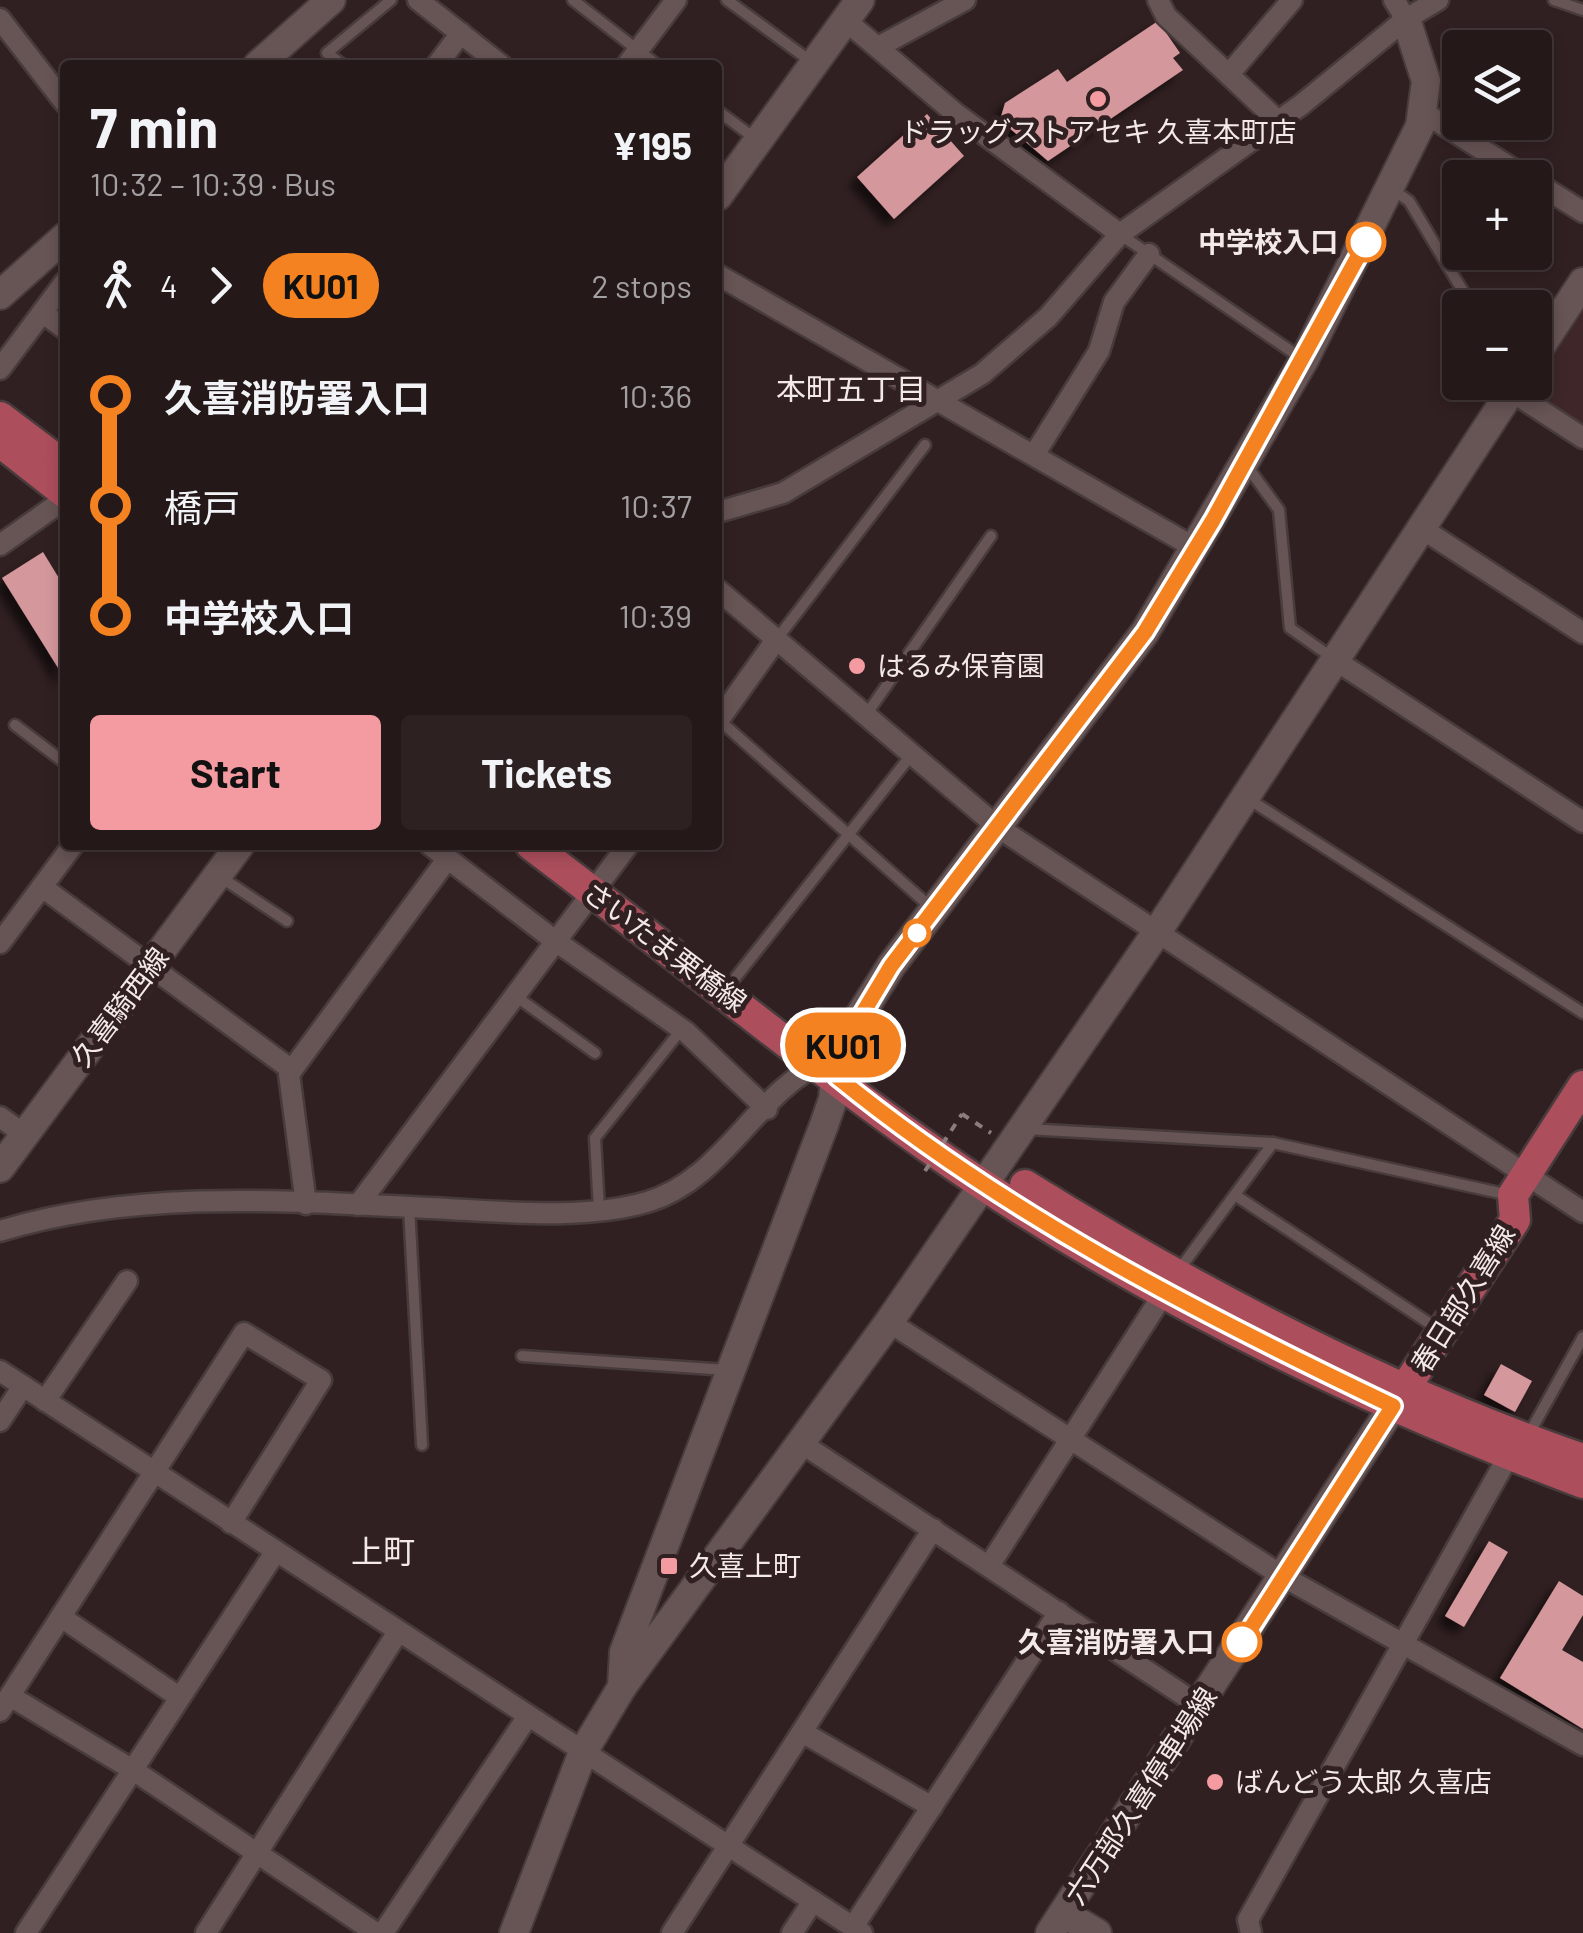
<!DOCTYPE html>
<meta charset="utf-8">
<style>
:root{--surface:#251819;--page:#2d2122;--text:#f1f3f6;--muted:#a3a0a2;--line:#423738;--accent:#f49aa1}
body{margin:0;font-family:Barlow,"Noto Sans JP",sans-serif;background:var(--page);color:var(--text);height:100vh;display:flex;flex-direction:column;font-size:38px;white-space:nowrap}
*{box-sizing:border-box;margin:0}
p{font-size:32px;color:var(--muted)}
.icon{flex:none;width:55px;height:55px;fill:none;stroke:currentColor;stroke-width:2;stroke-linecap:round;stroke-linejoin:round}
.map{position:relative;flex:1;overflow:hidden}
.drawer{position:absolute;left:60px;top:60px;width:662px;height:790px;display:flex;flex-direction:column;background:var(--surface);border-radius:10px;box-shadow:0 5px 15px #0003,0 0 0 2px var(--line)}
.drawer>*{flex:none}
.badge{padding:0 20px;border-radius:32px;font-size:35px;line-height:65px}
.controls{position:absolute;left:1442px;top:30px;display:grid;gap:20px}
.controls a{display:grid;place-items:center;width:110px;height:110px;border-radius:10px;background:var(--surface);box-shadow:0 5px 15px #0003,0 0 0 2px var(--line);font-size:50px}
.map>.badge{position:absolute;translate:-50% -50%;box-shadow:0 0 0 5px #fff}
.legs{display:flex;align-items:center;gap:15px;height:110px;padding:0 30px;font-size:32px}
.legs p{margin-inline-start:auto}
.headline{display:flex;align-items:center;justify-content:space-between;height:170px;padding:0 30px}
h1{font-size:55px;font-weight:700;line-height:75px}
.primary-button{display:flex;gap:20px;margin-top:auto;padding:20px 30px}
.primary-button a{flex:1;height:115px;border-radius:10px;background:var(--accent);color:#111;font-size:40px;font-weight:700;line-height:115px;text-align:center}
.primary-button a+a{background:var(--page);color:var(--text)}
ul{padding:0 30px;list-style:none}
li{display:flex;align-items:center;gap:35px;height:110px;font-size:38px}
li i{display:grid;place-items:center;width:15px;height:100%;margin:0 12px;background:currentColor}
li i::after{content:'';width:25px;height:25px;margin:-12px;border:8px solid;border-radius:50%;background:var(--surface)}
li p{margin-inline-start:auto}
li:first-child i{background:linear-gradient(#0000 50%,currentColor 0)}
li:last-child i{background:linear-gradient(currentColor 50%,#0000 0)}
.map>svg:first-child{display:block}
</style>
<div class="map">
<svg width="1583" height="1933" viewBox="0 0 1583 1933">
<defs>
<filter id="shadow"><feDropShadow dx="-8" dy="8" stdDeviation="5" flood-color="#0009"/></filter>
</defs>
<rect width="100%" height="100%" fill="#312021"/>
<polygon fill="#3f2729" points="1583,311 1583,429 1536,398 1535,382"/>
<g fill="#d4989c" filter="url(#shadow)">
<polygon points="1158,21 1180,53 1173,58 1183,70 1048,161 1000,120 1005,103 1058,69 1067,82"/>
<polygon points="927,114 964,156 894,219 857,177"/>
<polygon points="43,552 65,588 65,679 2,578"/>
<polygon points="1501,1364 1532,1381 1515,1412 1484,1395"/>
<polygon points="1489,1541 1508,1552 1464,1627 1445,1616"/>
<polygon points="1559,1581 1583,1596 1583,1615 1562,1650 1583,1662 1583,1729 1500,1678"/>
</g>
<g fill="none" stroke-linecap="round" stroke-linejoin="round">
<defs>
<g id="lane">
<polyline points="573,0 657,65"/>
<polyline points="727,0 813,63"/>
<polyline points="1554,0 1583,10"/>
<polyline points="343,65 327,53 391,0"/>
<polyline points="718,111 757,140"/>
<polyline points="1393,190 1409,201 1473,308"/>
<polyline points="1121,235 1301,358"/>
<polyline points="1247,466 1279,510 1290,628 1334,659"/>
<polyline points="777,639 925,445"/>
<polyline points="866,715 991,536"/>
<polyline points="719,720 934,910"/>
<polyline points="15,725 65,763"/>
<polyline points="1247,798 1583,1013"/>
<polyline points="219,876 287,921"/>
<polyline points="736,977 912,754"/>
<polyline points="514,995 595,1053"/>
<polyline points="1027,1129 1273,1143 1509,1195"/>
<polyline points="1235,1195 1438,1329"/>
<polyline points="409,1207 422,1445"/>
<polyline points="599,1209 595,1138 681,1030"/>
<polyline points="1179,1270 1273,1143"/>
<polyline points="522,1356 727,1370"/>
<polyline points="1529,1434 1583,1337"/>
</g>
<g id="street">
<polyline points="418,0 501,65"/>
<polyline points="1158,0 1166,16 1277,120"/>
<polyline points="1394,0 1406,19"/>
<polyline points="0,19 65,103"/>
<polyline points="845,20 955,113 1120,234"/>
<polyline points="878,47 965,0"/>
<polyline points="437,65 461,33"/>
<polyline points="627,65 676,0"/>
<polyline points="1230,73 1292,0"/>
<polyline points="1423,112 1527,178"/>
<polyline points="1535,182 1583,212"/>
<polyline points="718,275 1197,549"/>
<polyline points="43,313 65,329"/>
<polyline points="0,369 65,282"/>
<polyline points="1511,391 1583,438"/>
<polyline points="1034,455 1099,351 1114,302 1149,254"/>
<polyline points="718,512 783,493 982,374 1048,317 1120,234 1301,105 1406,19 1438,0"/>
<polyline points="1421,528 1583,633"/>
<polyline points="0,545 65,499"/>
<polyline points="718,590 999,828 1583,1212"/>
<polyline points="1335,660 1583,822"/>
<polyline points="718,721 776,640"/>
<polyline points="430,845 554,940 686,1032 767,1109"/>
<polyline points="42,887 292,1070"/>
<polyline points="0,943 73,845"/>
<polyline points="0,1117 25,1135"/>
<polyline points="306,1204 289,1074 448,858"/>
<polyline points="358,1205 628,845"/>
<path d="M0 1231C137 1189 288 1201 429 1208 498 1211 580 1221 647 1202 723 1180 755 1093 823 1062"/>
<polyline points="889,1322 1284,1577 1583,1745"/>
<polyline points="0,1371 862,1933"/>
<polyline points="45,1401 127,1281"/>
<polyline points="0,1421 23,1386"/>
<polyline points="801,1443 1200,1706"/>
<polyline points="989,1566 1164,1293"/>
<polyline points="61,1617 179,1697"/>
<polyline points="10,1696 133,1770 376,1933"/>
<polyline points="0,1711 244,1333 321,1380 231,1523"/>
<polyline points="802,1732 932,1807"/>
<polyline points="853,1927 1059,1612"/>
<polyline points="26,1933 276,1551"/>
<polyline points="206,1933 398,1632"/>
<polyline points="383,1933 528,1716"/>
<polyline points="672,1933 933,1529"/>
<polyline points="792,1933 813,1901"/>
<polyline points="1251,1933 1248,1920 1509,1455"/>
</g>
<g id="secondary">
<polyline points="258,65 331,0"/>
<polyline points="718,196 860,0"/>
<polyline points="0,295 65,237"/>
<polyline points="1535,355 1583,282"/>
<polyline points="0,1168 240,845"/>
<polyline points="622,1687 624,1652 824,1125 833,1099 837,1056 855,1023 891,966 1145,632 1304,360 1420,126 1426,81 1406,19"/>
<polyline points="1063,1913 1097,1933"/>
<polyline points="514,1933 583,1752 622,1687 889,1322 1157,932 1517,382"/>
<polyline points="1050,1933 1393,1406"/>
</g>
<g id="primary">
<polyline points="0,417 65,466"/>
<polyline points="0,442 65,493"/>
<path d="M531 845C664 945 793 1052 929 1148 1129 1289 1355 1397 1583 1483"/>
<path d="M1025 1185C1200 1294 1388 1392 1583 1459"/>
<polyline points="1396,1402 1515,1220 1513,1195 1583,1086"/>
</g>
</defs>
<use href="#lane" stroke="#483b3c" stroke-width="15"/>
<use href="#street" stroke="#483b3c" stroke-width="25"/>
<use href="#secondary" stroke="#483b3c" stroke-width="32"/>
<use href="#primary" stroke="#483b3c" stroke-width="35"/>
<polyline stroke="#8b7d7e" stroke-width="4" stroke-dasharray="8 8" stroke-linecap="butt" points="962,1114 991,1133"/>
<use href="#lane" stroke="#675455" stroke-width="10"/>
<use href="#street" stroke="#675455" stroke-width="20"/>
<use href="#secondary" stroke="#675455" stroke-width="28"/>
<use href="#primary" stroke="#ac4e5c" stroke-width="30"/>
<polyline stroke="#8b7d7e" stroke-width="4" stroke-dasharray="8 8" stroke-linecap="butt" points="925,1171 962,1114"/>
</g>
<g fill="none" stroke-linecap="round" stroke-linejoin="round">
<defs>
<path id="line-1" d="M1242 1642 1393 1406C1198 1313 1005 1214 837 1077V1056L891 966 1145 632 1213 520 1366 242"/>
</defs>
<use href="#line-1" stroke="#fff" stroke-width="22"/>
<use href="#line-1" stroke="#f58220" stroke-width="15"/>
</g>
<g fill="#f49aa1" stroke="#312021" stroke-width="4">
<circle cx="1098" cy="99" r="10"/>
<circle cx="857" cy="666" r="10"/>
<rect x="659" y="1556" width="20" height="20" rx="5"/>
<circle cx="1215" cy="1782" r="10"/>
</g>
<g fill="#fff" stroke="#f58220" stroke-width="5">
<circle cx="1366" cy="242" r="18"/>
<circle cx="917" cy="933" r="12"/>
<circle cx="1242" cy="1642" r="18"/>
</g>
<g text-anchor="middle" stroke-width="10" stroke-linejoin="round" paint-order="stroke">
<g font-size="28" fill="#f4e9e9" stroke="#312021" text-anchor="start">
<text x="1098" y="142" text-anchor="middle">ドラッグストアセキ 久喜本町店</text>
<text x="877" y="676">はるみ保育園</text>
<text x="689" y="1576">久喜上町</text>
<text x="1235" y="1792">ばんどう太郎 久喜店</text>
</g>
<g font-size="28" font-weight="bold" fill="#f4e9e9" stroke="#312021" text-anchor="end">
<text x="1338" y="252">中学校入口</text>
<text x="1214" y="1652">久喜消防署入口</text>
</g>
<g font-size="28" fill="#f4e9e9" stroke="#312021">
<text transform="translate(665 947) rotate(37)" y="10">さいたま栗橋線</text>
<text transform="translate(120 1007) rotate(-53)" y="10">久喜騎西線</text>
<text transform="translate(1463 1299) rotate(-58)" y="10">春日部久喜線</text>
<text transform="translate(1141 1796) rotate(-57)" y="10">六万部久喜停車場線</text>
</g>
<g font-size="30" fill="#f4e9e9" stroke="#312021">
<text x="851" y="400">本町五丁目</text>
</g>
<g font-size="32" fill="#f4e9e9" stroke="#312021">
<text x="383" y="1563">上町</text>
</g>
</g>
</svg>
<div class="controls">
<a><svg class="icon" aria-label="layers" viewBox="0 0 24 24"><path d="M12 4l9 5-9 5-9-5zM3 14l9 5 9-5"/></svg></a>
<a>+</a>
<a>−</a>
</div>
<b class="badge" style="left:843px;top:1045px;background:#f58220;color:#111">KU01</b>
<section class="drawer">
<div class="headline"><div><h1>7 min</h1><p>10:32 – 10:39 · Bus</p></div><b>¥195</b></div>
<div class="legs"><svg class="icon" aria-label="walk" viewBox="0 0 24 24"><circle cx="13" cy="4" r="2"/><path d="M13 8l-2 6 4 7M11 14l-3 7M7 12l3-4h3l4 4"/></svg>4<svg class="icon" aria-label="forward" viewBox="0 0 24 24"><path d="M9 5l7 7-7 7"/></svg><b class="badge" style="background:#f58220;color:#111">KU01</b><p>2 stops</p></div>
<ul>
<li><i style="color:#f58220"></i><b>久喜消防署入口</b><p>10:36</p></li>
<li><i style="color:#f58220"></i><span>橋戸</span><p>10:37</p></li>
<li><i style="color:#f58220"></i><b>中学校入口</b><p>10:39</p></li>
</ul>
<div class="primary-button"><a>Start</a><a>Tickets</a></div>
</section>
</div>
